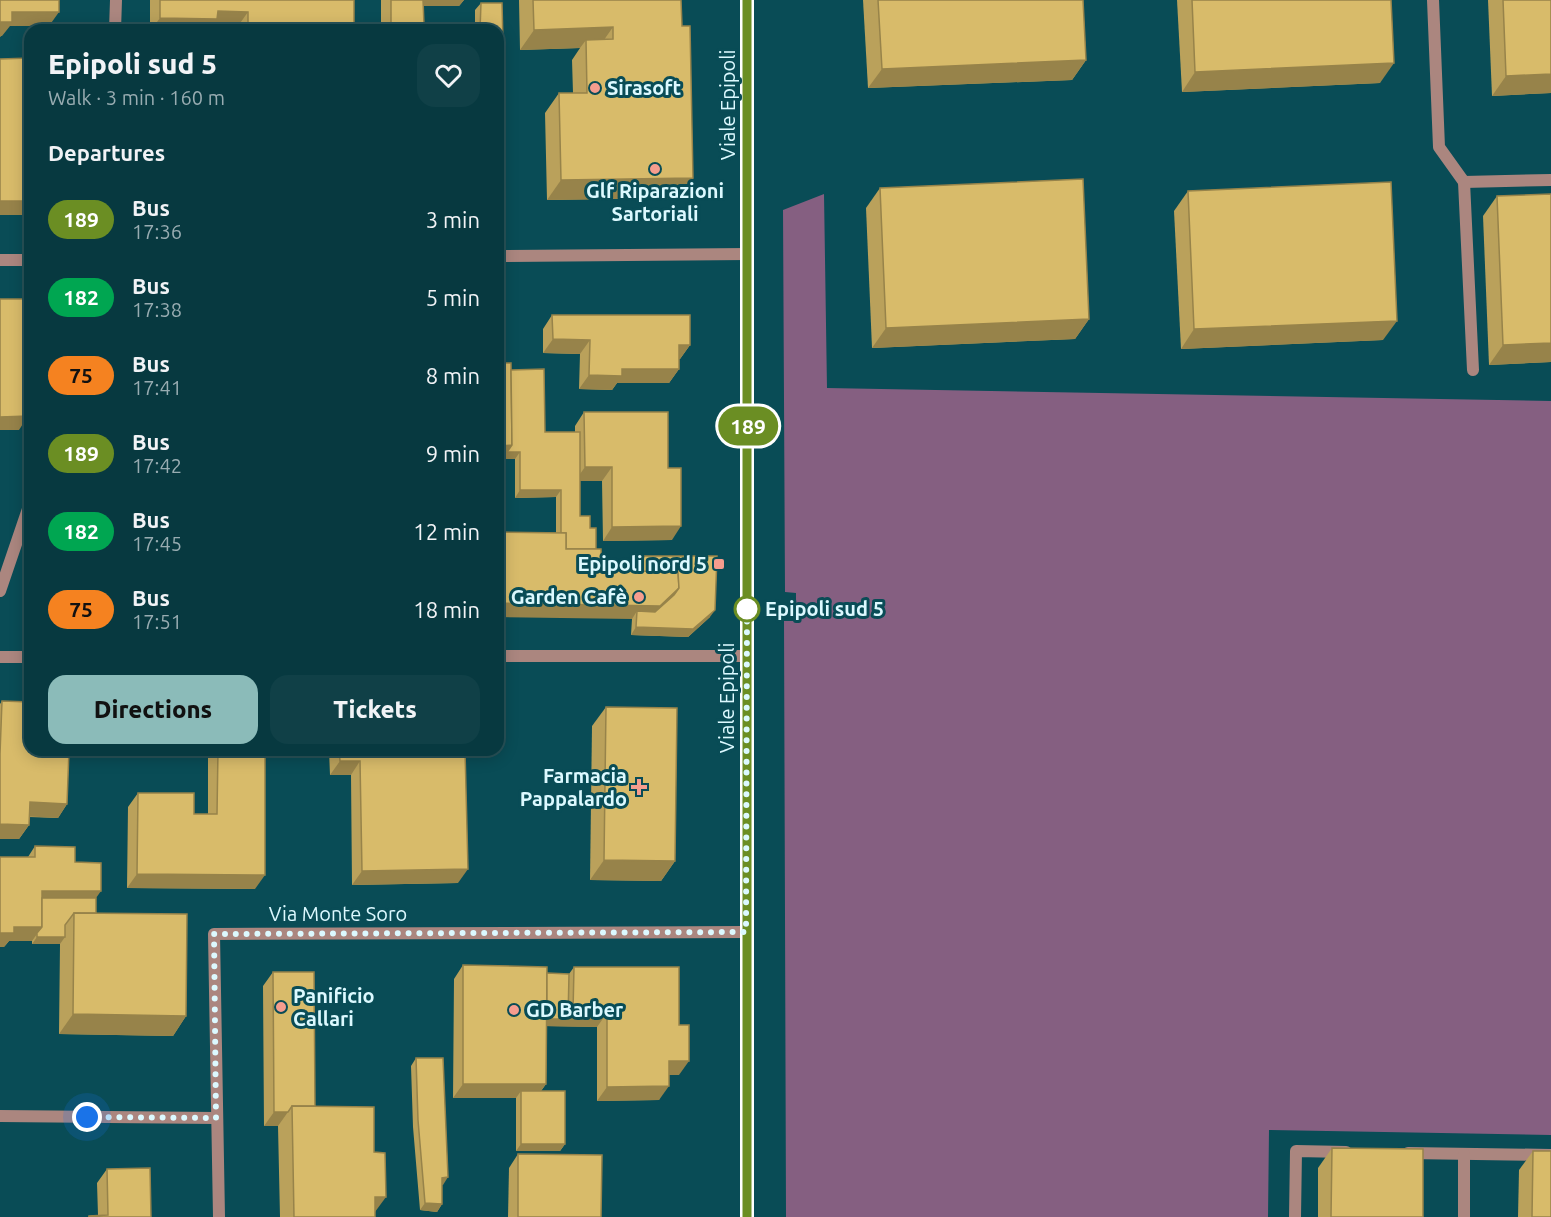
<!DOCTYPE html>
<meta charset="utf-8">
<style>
:root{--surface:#073940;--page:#104047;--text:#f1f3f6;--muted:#98acb1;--line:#285359;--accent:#8bbbb9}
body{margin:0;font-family:Ubuntu,sans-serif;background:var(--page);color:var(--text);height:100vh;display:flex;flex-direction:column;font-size:22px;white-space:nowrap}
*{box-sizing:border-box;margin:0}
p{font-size:20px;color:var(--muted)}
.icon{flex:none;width:33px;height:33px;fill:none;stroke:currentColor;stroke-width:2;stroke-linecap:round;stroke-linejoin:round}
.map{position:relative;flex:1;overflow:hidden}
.panel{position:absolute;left:24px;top:24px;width:480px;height:732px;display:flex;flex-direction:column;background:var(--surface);border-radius:18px;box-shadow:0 3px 15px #0003,0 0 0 2px var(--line)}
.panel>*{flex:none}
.badge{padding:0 12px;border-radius:20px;font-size:21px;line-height:39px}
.you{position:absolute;width:30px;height:30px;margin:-15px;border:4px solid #fff;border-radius:50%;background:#1a73e8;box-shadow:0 0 0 9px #1a73e833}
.map>.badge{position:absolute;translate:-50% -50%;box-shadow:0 0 0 3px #fff}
h2{padding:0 24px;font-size:22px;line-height:54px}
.round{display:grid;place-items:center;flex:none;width:63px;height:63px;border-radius:18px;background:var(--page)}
.headline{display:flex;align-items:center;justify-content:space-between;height:102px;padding:0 24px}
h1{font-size:28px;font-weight:800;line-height:45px}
.button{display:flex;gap:12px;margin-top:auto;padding:12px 24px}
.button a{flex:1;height:69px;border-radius:18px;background:var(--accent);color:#111;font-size:24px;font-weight:800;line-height:69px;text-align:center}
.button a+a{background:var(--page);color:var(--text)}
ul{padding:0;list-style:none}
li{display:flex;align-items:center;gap:18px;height:78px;padding:0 24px}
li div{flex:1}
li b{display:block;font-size:22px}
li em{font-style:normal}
li .badge{min-width:66px;font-weight:700;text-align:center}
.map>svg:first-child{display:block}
</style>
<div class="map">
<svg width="1551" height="1217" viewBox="0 0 1551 1217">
<rect width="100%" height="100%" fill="#094c56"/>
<polygon fill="#855f81" points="824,194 827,388 1551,401 1551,1135 1269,1130 1268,1217 786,1217 784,621 796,621 796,593 785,592 783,210"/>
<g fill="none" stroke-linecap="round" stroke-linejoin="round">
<g stroke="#ab867f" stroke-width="12">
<polyline points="1408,1153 1551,1155"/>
<polyline points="1295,1217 1296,1151 1346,1152"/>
<polyline points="1464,1217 1464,1154"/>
</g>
<g stroke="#ab867f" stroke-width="12">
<polyline points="1433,0 1439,147 1464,182 1551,180"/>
<polyline points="115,30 116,0"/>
<polyline points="1464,182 1473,370"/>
<polyline points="498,256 748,254"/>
<polyline points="0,260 30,260"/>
<polyline points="0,591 30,503"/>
<polyline points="498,656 747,656"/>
<polyline points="0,657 30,657"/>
<polyline points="0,1116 216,1118"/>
<polyline points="219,1217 214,934 746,932"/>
</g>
<polyline stroke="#e5aaa0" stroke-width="12" points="747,0 747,1217"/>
</g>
<g fill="#baa15b">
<polygon points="150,0 354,0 354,30 238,30 238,26 213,25 209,30 150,30"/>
<polygon points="381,0 464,0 459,6 424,6 420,30 381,30"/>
<polygon points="519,0 681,0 682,26 693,178 679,198 547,200 545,113 559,93 573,93 572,60 580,48 520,50"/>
<polygon points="863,0 1083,0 1086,60 1072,80 868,88"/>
<polygon points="1177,0 1391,0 1380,83 1182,92"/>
<polygon points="1488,0 1551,0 1551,93 1492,96"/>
<polygon points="481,3 498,30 475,30 475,10"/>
<polygon points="880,188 1089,319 1075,339 872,348 866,208"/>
<polygon points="1188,191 1383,340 1181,349 1174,211"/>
<polygon points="1497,196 1551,362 1489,365 1483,216"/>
<polygon points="552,315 690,345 680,359 679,359 679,369 669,383 617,383 612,390 579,389 580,354 543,353 543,329"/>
<polygon points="498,363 511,370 545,432 575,432 575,426 584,412 668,468 672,540 603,541 602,481 580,481 580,516 590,528 602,570 634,571 634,563 639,556 710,617 688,637 631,635 632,619 556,533 556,497 515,498 515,459 498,459"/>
<polygon points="2,701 67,804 58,818 29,817 29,825 19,839 0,839 0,704"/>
<polygon points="606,707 675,861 661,881 590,880 592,726"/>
<polygon points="208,750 265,750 255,889 127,888 128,807 138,793 194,814 208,814"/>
<polygon points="329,750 465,750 458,883 352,885 351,775 330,775"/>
<polygon points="35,846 75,862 96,898 96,913 186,1016 173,1036 59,1034 60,944 32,944 32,940 9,941 4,947 28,857"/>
<polygon points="463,965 547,973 569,974 574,967 679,1075 669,1075 659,1100 597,1101 597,1027 547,1026 546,1084 541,1091 565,1144 560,1151 516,1151 516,1098 453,1098 454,979"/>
<polygon points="273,972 315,1106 375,1212 375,1217 280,1217 278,1126 264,1126 263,986"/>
<polygon points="416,1058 443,1185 442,1185 442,1204 437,1212 420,1210 413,1127 411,1066"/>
<polygon points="1332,1148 1423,1217 1318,1217 1318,1168"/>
<polygon points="1533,1151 1551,1217 1518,1217 1519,1170"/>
<polygon points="518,1154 601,1217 508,1217 509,1168"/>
<polygon points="107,1169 151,1217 88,1217 89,1216 98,1215 97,1183"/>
</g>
<g fill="#97834a">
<polygon points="418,0 464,0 459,6 414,6"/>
<polygon points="218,11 248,12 238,26 213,25 209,30 151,30 160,18"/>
<polygon points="12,12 59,12 49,26 10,26 2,36 0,36 0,22"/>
<polygon points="391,25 424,25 420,30 387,30"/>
<polygon points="248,26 262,26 259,30 245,30"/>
<polygon points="613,27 599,47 586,40 580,48 520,50 534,30"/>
<polygon points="498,42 503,42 498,49"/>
<polygon points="1086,60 1072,80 868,88 882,69"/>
<polygon points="1394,63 1380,83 1182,92 1195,72"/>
<polygon points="1551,74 1551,93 1492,96 1506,76"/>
<polygon points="693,178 679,198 547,200 561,180"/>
<rect x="0" y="201" width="30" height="14"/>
<polygon points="1089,319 1075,339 872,348 886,328"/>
<polygon points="1397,321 1383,340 1181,349 1194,329"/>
<polygon points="553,339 590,340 580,354 543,353"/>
<polygon points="1551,343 1551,362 1489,365 1503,345"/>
<polygon points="679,345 690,345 680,359 670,359"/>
<polygon points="622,369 679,369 669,383 617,383 612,390 579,389 589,375"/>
<polygon points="28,382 30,382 30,390 26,396"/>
<polygon points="28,416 19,430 0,430 0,417"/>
<polygon points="512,445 520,452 515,459 498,459 498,446"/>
<polygon points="585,467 612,467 602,481 575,481"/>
<polygon points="520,490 561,490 556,497 515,498"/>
<polygon points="681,526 672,540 603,541 612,527"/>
<polygon points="679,588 669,602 650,619 637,611 632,619 498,617 498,603"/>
<polygon points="715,610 710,617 688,637 631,635 636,627"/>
<polygon points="340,761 360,761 351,775 330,775"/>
<polygon points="30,802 67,804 58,818 21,816"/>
<polygon points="0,824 29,825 19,839 0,839"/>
<polygon points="604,860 675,861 661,881 590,880"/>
<polygon points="468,869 458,883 352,885 362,871"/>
<polygon points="137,874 265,875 255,889 127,888"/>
<polygon points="42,891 101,891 91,905 38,905"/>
<polygon points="14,927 42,927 32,941 9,941 4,947 0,947 0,933"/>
<polygon points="37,937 65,937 60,944 32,944"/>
<polygon points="573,1012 607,1013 597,1027 537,1026 542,1019 568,1019"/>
<polygon points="73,1014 186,1016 173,1036 59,1034"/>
<polygon points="669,1061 689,1061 679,1075 659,1075"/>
<polygon points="463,1084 546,1084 536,1098 521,1091 516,1098 453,1098"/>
<polygon points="669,1086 659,1100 597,1101 607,1087"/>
<polygon points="274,1112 288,1112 278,1126 264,1126"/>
<polygon points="521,1144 565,1144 560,1151 516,1151"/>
<polygon points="448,1177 443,1185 436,1185 442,1178"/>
<polygon points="375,1197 386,1197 372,1216"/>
<polygon points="425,1203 442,1204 437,1212 420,1210"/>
</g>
<g fill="#d8bb6a" stroke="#97834a" stroke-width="1.5">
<polygon points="0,0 59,0 59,12 12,12 12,22 0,22 0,37"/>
<polygon points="160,0 354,0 354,30 262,30 262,26 248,26 248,12 218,11 217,19 160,18"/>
<polygon points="391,0 423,0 424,25 391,25"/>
<polygon points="533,0 681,0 682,26 690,26 693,178 561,180 559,93 587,93 586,40 613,39 613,27 534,30"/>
<polygon points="878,0 1083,0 1086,60 882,69"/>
<polygon points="1192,0 1391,0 1394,63 1195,72"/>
<polygon points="1503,0 1551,0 1551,74 1506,76"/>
<polygon points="481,3 502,3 503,42 498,42 498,30 480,30"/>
<polygon points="30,58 30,201 0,201 0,59"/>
<polygon points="1083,179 1089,319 886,328 880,188"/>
<polygon points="1391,182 1397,321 1194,329 1188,191"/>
<polygon points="1551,194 1551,343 1503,345 1497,196"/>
<polygon points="0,299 30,299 30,382 28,382 28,416 0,417"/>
<polygon points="552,315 690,315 690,345 679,345 679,369 622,369 622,376 589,375 590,340 553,339"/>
<polygon points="498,363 511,363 512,445 498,446"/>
<polygon points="544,369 545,432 580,432 580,516 590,516 590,528 596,528 596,549 566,549 566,533 561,533 561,490 520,490 520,452 507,452 512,445 511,370"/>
<polygon points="584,412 668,412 668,468 681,468 681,526 612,527 612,467 585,467"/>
<polygon points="498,532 566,533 566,549 601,549 602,570 678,572 679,588 660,606 498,603"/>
<polygon points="639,556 717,556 715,610 693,629 636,627 637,611 655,612 674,595 679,588 678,572 639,571"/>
<polygon points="2,701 30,702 30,750 69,750 67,804 30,802 29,825 0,824 0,754"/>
<polygon points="606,707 677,708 675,861 604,860"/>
<polygon points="218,750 265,750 265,875 137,874 138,793 194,793 194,814 217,814"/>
<polygon points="339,750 465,750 468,869 362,871 360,761 340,761"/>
<polygon points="35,846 75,847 75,862 101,863 101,891 42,891 42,927 14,927 14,933 0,933 0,857 35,857"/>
<polygon points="42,898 96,898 96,913 74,913 65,925 65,937 37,937 37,933 42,927"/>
<polygon points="74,913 187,914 186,1016 73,1014"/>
<polygon points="463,965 547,967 546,1084 463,1084"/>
<polygon points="574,967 679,967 679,1025 689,1025 689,1061 669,1061 669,1086 607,1087 607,1013 573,1012"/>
<polygon points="273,972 314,972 315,1106 292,1106 288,1112 274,1112"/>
<polygon points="547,973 569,974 568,1019 547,1019"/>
<polygon points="416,1058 443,1058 448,1177 442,1178 442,1204 425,1203 418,1120"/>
<rect x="521" y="1091" width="44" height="53"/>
<polygon points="292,1106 374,1107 374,1152 385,1153 386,1197 375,1197 375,1217 294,1217"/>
<polygon points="1332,1148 1423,1149 1423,1217 1331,1217"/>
<polygon points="1533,1151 1551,1151 1551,1217 1532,1217"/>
<polygon points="518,1154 602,1155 601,1217 518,1217"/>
<polygon points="150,1168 151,1217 89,1217 89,1216 108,1215 107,1169"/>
</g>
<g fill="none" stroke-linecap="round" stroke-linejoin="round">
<defs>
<polyline id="line" points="747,0 747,1217"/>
</defs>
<use href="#line" stroke="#fff" stroke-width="14"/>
<use href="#line" stroke="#6b8e23" stroke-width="9"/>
<polyline stroke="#dcf9ff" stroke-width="6" stroke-dasharray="0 10.8" points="87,1117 216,1118 214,934 746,932 747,609"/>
</g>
<g fill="#f59d8e" stroke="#094c56" stroke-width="2">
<circle cx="595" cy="88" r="6"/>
<circle cx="655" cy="169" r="6"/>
<rect x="713" y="558" width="12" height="12" rx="3"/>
<circle cx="639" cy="597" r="6"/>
<path d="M636 778h6v6h6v6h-6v6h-6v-6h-6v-6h6z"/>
<circle cx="281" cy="1007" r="6"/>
<circle cx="514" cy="1010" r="6"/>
</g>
<circle fill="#fff" stroke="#6b8e23" stroke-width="3" cx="747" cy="609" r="12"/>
<g text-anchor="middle" stroke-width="6" stroke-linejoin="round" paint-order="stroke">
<g font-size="20" font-weight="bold" fill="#dcf9ff" stroke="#094c56" text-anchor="start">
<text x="607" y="95">Sirasoft</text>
<text x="655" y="198" text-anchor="middle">Glf Riparazioni<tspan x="655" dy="23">Sartoriali</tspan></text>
<text x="707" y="571" text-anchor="end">Epipoli nord 5</text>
<text x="627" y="604" text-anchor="end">Garden Cafè</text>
<text x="627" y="783" text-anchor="end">Farmacia<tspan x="627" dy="23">Pappalardo</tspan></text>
<text x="293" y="1003">Panificio<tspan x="293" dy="23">Callari</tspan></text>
<text x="526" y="1017">GD Barber</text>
</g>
<g font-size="20" fill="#dcf9ff" stroke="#094c56">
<text transform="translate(728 105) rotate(-90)" y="7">Viale Epipoli</text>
<text transform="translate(727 698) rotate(-90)" y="7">Viale Epipoli</text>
<text x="338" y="921">Via Monte Soro</text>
</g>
<g font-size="20" font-weight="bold" fill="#dcf9ff" stroke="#094c56" text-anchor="start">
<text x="765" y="616">Epipoli sud 5</text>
</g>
</g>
</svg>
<div class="you" style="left:87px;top:1117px"></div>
<b class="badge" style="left:748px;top:426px;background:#6b8e23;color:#fff">189</b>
<section class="panel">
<div class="headline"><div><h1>Epipoli sud 5</h1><p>Walk · 3 min · 160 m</p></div><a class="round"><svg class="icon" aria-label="heart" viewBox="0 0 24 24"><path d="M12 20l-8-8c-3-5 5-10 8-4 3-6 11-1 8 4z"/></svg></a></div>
<h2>Departures</h2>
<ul>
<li><span class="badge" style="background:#6b8e23;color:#fff">189</span><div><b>Bus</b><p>17:36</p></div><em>3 min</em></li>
<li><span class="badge" style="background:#00a651;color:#fff">182</span><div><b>Bus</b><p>17:38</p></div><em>5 min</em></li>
<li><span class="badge" style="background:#f58220;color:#111">75</span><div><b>Bus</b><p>17:41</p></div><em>8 min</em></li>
<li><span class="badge" style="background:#6b8e23;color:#fff">189</span><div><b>Bus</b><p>17:42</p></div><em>9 min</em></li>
<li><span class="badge" style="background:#00a651;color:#fff">182</span><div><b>Bus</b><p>17:45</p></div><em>12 min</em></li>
<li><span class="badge" style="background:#f58220;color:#111">75</span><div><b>Bus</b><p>17:51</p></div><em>18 min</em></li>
</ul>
<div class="button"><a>Directions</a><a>Tickets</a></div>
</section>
</div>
